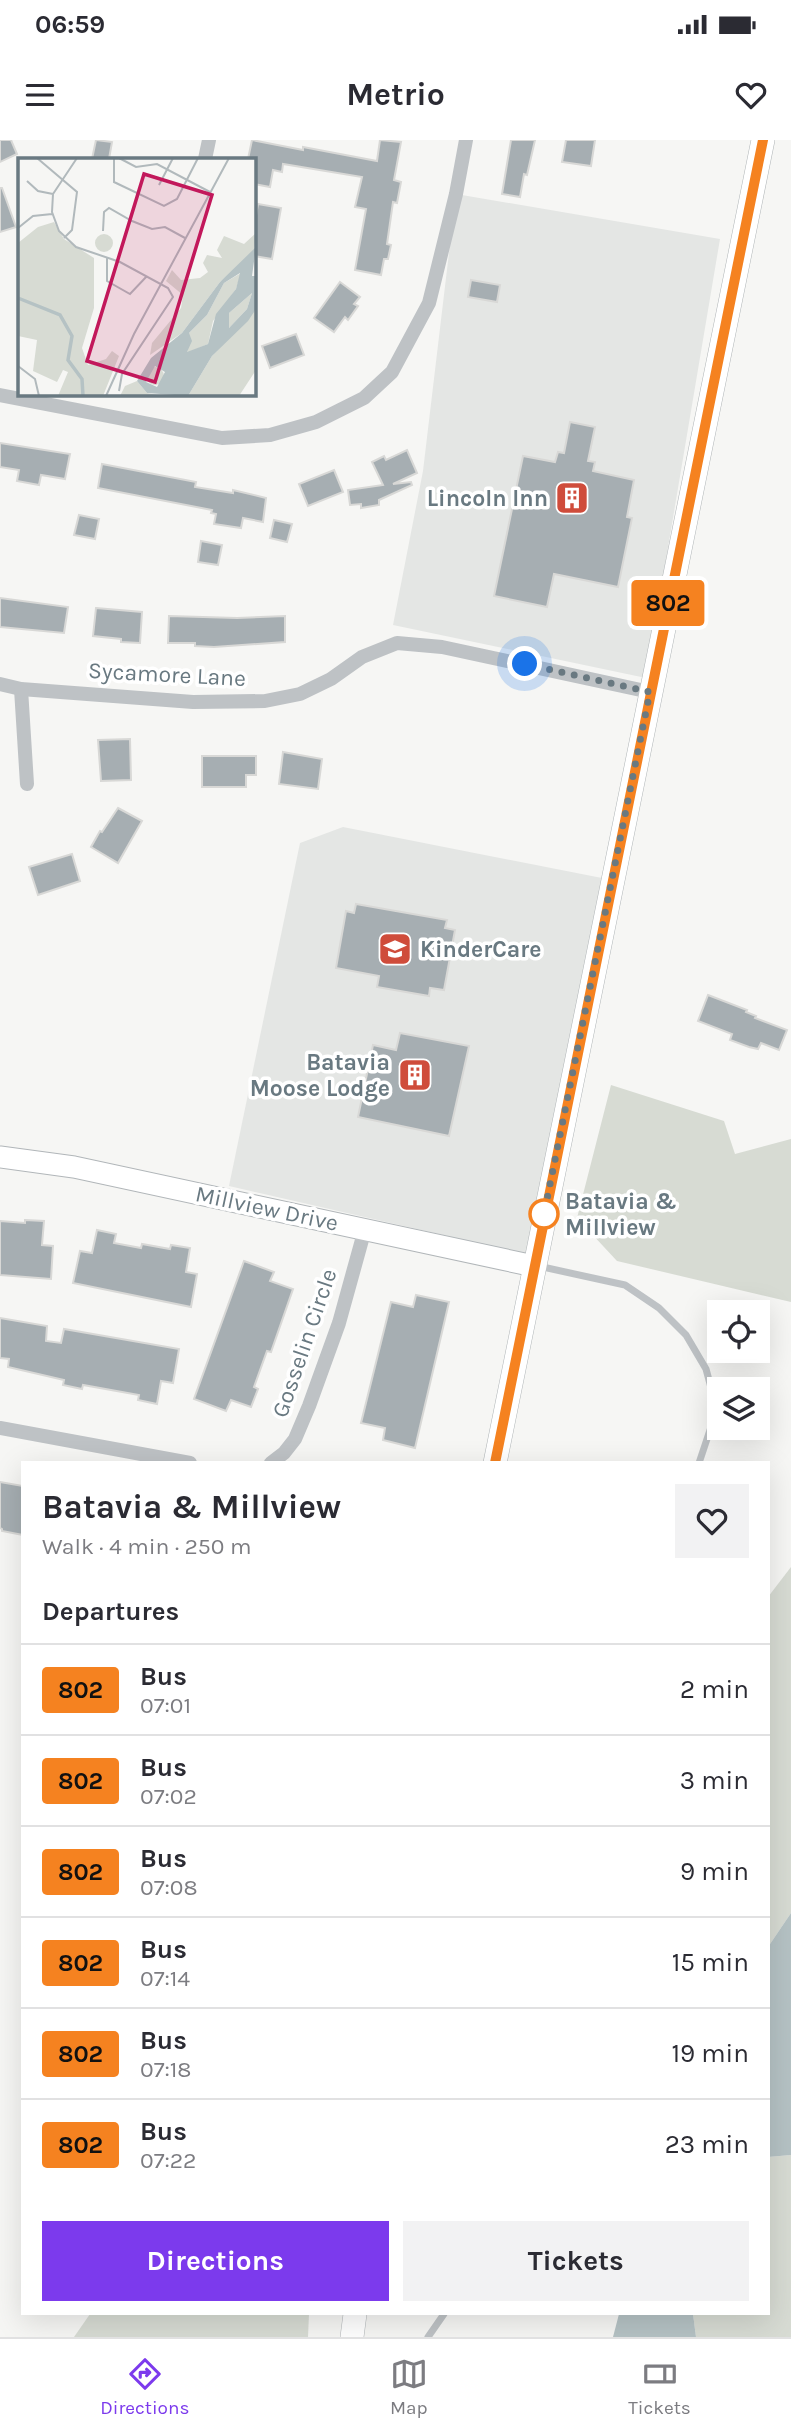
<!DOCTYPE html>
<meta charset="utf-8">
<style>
:root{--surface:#fff;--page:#f2f2f3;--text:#2b2b33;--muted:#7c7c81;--line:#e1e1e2;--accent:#7c3aed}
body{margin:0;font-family:Karla,sans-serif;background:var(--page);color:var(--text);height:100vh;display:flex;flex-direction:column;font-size:26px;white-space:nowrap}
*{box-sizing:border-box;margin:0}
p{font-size:23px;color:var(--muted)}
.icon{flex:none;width:38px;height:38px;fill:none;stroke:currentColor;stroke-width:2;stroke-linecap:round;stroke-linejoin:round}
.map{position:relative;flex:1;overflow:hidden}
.panel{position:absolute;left:21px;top:1321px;width:749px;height:854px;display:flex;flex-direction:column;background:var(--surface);border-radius:0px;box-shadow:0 7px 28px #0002}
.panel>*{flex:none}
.badge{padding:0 14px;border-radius:5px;font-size:24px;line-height:46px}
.tools{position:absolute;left:707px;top:1160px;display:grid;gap:14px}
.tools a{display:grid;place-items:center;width:63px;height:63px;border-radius:0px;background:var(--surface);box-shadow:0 7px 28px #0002;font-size:35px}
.you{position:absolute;width:35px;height:35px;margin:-18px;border:5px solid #fff;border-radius:50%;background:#1a73e8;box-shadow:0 0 0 10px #1a73e833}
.map>.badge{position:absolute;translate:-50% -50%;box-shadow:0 0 0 4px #fff}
h2{padding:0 21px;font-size:26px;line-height:63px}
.round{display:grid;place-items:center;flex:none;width:74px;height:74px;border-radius:0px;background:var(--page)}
.overview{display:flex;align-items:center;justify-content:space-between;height:119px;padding:0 21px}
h1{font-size:33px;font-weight:700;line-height:52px}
.cta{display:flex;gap:14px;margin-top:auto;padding:14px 21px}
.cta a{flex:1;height:80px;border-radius:0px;background:var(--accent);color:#fff;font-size:28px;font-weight:700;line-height:80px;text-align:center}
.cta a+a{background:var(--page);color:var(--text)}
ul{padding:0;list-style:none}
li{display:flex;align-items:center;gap:21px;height:91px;padding:0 21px;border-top:2px solid var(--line)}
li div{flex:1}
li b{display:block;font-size:26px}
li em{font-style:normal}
li .badge{min-width:77px;font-weight:700;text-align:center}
.status{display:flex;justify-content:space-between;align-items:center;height:49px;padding:0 35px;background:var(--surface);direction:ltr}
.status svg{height:19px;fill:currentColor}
header{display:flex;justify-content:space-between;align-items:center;height:91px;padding:0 21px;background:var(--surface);font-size:32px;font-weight:700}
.tab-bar{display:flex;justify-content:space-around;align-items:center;height:98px;border-top:2px solid var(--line);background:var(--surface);font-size:19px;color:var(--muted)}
.tab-bar a{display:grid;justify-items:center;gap:4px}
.tab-bar .on{color:var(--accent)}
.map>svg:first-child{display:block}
</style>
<div class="status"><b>06:59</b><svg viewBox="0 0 49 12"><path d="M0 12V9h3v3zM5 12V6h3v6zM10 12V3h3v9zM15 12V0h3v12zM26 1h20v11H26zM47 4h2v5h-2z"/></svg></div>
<header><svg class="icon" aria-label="menu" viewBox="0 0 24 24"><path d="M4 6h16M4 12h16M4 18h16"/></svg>Metrio<svg class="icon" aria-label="heart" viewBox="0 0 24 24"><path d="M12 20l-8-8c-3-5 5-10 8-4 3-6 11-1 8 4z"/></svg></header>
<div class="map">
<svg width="791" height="2197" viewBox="0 0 791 2197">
<rect width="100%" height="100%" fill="#f6f6f4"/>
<g fill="#e4e6e4">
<polygon points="456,54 720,99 646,538 393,485 423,331"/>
<polygon points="343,687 607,739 526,1114 229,1046 300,703"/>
</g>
<g fill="#d7dbd3">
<polygon points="611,945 724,981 735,1014 791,999 791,1162 617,1121 577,1078"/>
<polygon points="791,1427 791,1773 768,1807 768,1457"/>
<polygon points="791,2015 791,2197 696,2197 693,2174 768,2174 768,2017"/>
<polygon points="90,2174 309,2174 308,2197 74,2197"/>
</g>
<g fill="#b5c2c4">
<polygon points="791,1773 791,2015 768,2017 768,1807"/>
<polygon points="619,2174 693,2174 696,2197 613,2197"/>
</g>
<g fill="#a6aeb2" stroke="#d8d8d6" stroke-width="2">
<polygon points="0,0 11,0 17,14 0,22"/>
<polygon points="96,0 112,2 109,19 92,19"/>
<polygon points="252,0 303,10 303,7 377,21 380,0 401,2 394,40 401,42 397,63 393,62 387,104 391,105 388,119 384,119 381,135 355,130 366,69 355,67 362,37 283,24 282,32 273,30 270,47 254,44 254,19 248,19"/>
<polygon points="511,0 535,0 527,35 524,34 520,57 502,54"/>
<polygon points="566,0 595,0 591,26 562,22"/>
<polygon points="0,48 2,48 16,87 0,92"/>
<polygon points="258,64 281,68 272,119 254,116 254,87"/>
<polygon points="471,140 500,145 497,162 468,157"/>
<polygon points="340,142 360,157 354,164 358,166 348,180 345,177 334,192 314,178"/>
<polygon points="296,194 304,215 270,228 262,206"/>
<polygon points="570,282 595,287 588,321 595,322 593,331 634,340 627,377 632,378 618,447 554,434 547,467 494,456 523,316 555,322 558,312 564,313"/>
<polygon points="0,303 70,314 65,339 41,335 39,345 17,341 19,330 0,327"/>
<polygon points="407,310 417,333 393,344 411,342 412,345 379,360 379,365 361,368 361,364 350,365 348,350 383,345 372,322 384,316 386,320"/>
<polygon points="102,324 196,342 195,347 233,353 233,350 266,358 263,382 243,378 241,388 214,384 216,374 211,373 212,370 98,348"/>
<polygon points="334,330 343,352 308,366 299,344"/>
<polygon points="79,375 99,379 95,399 74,395"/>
<polygon points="274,380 292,384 287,402 270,398"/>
<polygon points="201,401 222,405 218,425 198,422"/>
<polygon points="0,458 68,467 64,493 0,487"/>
<polygon points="96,468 142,472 140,503 121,502 121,499 93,496"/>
<polygon points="169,476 237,478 285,476 285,502 214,507 195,506 195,503 168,503"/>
<polygon points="130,599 131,640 101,641 98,600"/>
<polygon points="283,612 322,619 318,649 279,644"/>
<polygon points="202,616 256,616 256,635 246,635 246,647 202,647"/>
<polygon points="118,668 142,681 118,723 91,707 100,691 102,692"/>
<polygon points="72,714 80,741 38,755 29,727"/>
<polygon points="356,764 447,780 445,788 455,790 444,850 430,848 429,856 377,847 379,836 336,828 346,771 354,773"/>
<polygon points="708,855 747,870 746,872 756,876 755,878 787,890 779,910 761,903 758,909 749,907 730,900 732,894 698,881"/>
<polygon points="400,893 469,906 449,996 358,977 373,905 396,910"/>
<polygon points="25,1080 44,1081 42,1105 53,1106 51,1139 0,1135 0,1081 25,1083"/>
<polygon points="97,1090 116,1094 114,1103 141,1108 142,1104 170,1109 171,1105 190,1108 186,1132 197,1134 191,1167 73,1143 80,1111 92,1113"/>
<polygon points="244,1121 274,1132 270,1141 293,1149 271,1212 267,1211 254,1247 258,1249 251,1267 231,1260 226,1271 194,1259"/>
<polygon points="416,1155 449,1162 415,1308 383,1300 385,1288 361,1283 391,1162 413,1167"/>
<polygon points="0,1178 47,1186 46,1201 61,1203 64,1189 179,1209 173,1243 161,1241 157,1264 138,1260 139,1255 83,1245 82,1249 63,1245 64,1240 8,1227 9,1219 0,1218"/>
<polygon points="0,1342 23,1346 23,1395 2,1391 2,1389 0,1388"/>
</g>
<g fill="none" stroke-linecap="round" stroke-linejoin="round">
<defs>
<polyline id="secondary" points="0,1017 74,1027 534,1126"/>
<g id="primary">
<polyline points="495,1323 763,0"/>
<polyline points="352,2197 355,2174"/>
</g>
</defs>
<use href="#secondary" stroke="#b1b6b9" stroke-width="23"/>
<use href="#primary" stroke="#b0b5b7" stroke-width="24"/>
<g stroke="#bec2c5" stroke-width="7">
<polyline points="538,1126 625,1145 659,1168 686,1195 706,1229 713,1255 714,1278 699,1323"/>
<polyline points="428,2197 444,2174"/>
</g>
<g stroke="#bec2c5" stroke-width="14">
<polyline points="205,19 209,0"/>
<polyline points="0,255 222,298 270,295 316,282 364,258 392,232 429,163 456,54 466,0"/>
<polyline points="0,544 21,549 193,562 265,561 300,554 331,539 362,517 397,503 442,507 650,552"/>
<polyline points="21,549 27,644"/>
<polyline points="0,1288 190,1323"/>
<polyline points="271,1323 284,1313 295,1299 309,1266 339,1183 365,1089"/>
</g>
<use href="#secondary" stroke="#fff" stroke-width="21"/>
<use href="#primary" stroke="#fff" stroke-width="23"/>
</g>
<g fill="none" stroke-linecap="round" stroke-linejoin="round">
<defs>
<polyline id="line" points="495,1323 763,0"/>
</defs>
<use href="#line" stroke="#fff" stroke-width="16"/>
<use href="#line" stroke="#f58220" stroke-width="10"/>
<polyline stroke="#697981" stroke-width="7" stroke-dasharray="0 12.6" points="525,524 650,552 544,1074"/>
</g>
<defs>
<symbol id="building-square" viewBox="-11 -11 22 22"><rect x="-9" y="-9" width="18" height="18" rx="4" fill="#cf4c3b" stroke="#fff"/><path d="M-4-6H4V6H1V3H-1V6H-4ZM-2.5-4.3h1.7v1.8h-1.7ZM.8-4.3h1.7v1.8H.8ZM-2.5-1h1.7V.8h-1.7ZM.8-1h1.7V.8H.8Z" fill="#fff"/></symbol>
<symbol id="school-square" viewBox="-11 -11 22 22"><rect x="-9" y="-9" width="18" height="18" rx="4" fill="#cf4c3b" stroke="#fff"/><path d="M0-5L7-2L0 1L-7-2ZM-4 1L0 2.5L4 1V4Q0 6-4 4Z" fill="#fff"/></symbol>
</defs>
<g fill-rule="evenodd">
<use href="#building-square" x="553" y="339" width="38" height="38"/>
<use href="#school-square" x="376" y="790" width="38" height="38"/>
<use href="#building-square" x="396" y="916" width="38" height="38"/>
</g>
<circle fill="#fff" stroke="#f58220" stroke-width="3.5" cx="544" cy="1074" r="14"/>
<g text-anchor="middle" stroke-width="7" stroke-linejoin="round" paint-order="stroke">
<g font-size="23" font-weight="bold" fill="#697981" stroke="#fff" text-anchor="end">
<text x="548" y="366">Lincoln Inn</text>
<text x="420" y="817" text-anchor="start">KinderCare</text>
<text x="390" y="930">Batavia<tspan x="390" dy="26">Moose Lodge</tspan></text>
</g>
<g font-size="23" fill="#697981" stroke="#fff">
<text transform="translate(167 534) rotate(3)" y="8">Sycamore Lane</text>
<text transform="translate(267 1068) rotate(12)" y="8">Millview Drive</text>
<text transform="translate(304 1203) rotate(-71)" y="8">Gosselin Circle</text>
</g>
<g font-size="23" font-weight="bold" fill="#697981" stroke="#fff" text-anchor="start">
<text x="565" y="1069">Batavia &amp;<tspan x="565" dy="26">Millview</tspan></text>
</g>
</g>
<g transform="translate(18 18)">
<rect width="238" height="238" fill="#f6f6f4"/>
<path d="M36 64 46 81 76 100V150L64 190 70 207 88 201 94 193 101 198 85 238H40L50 214 45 212 39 224 15 213 19 182 0 178V85L20 69ZM238 75 236 94 202 124 164 175 132 197 134 185 163 150 165 137 148 123 154 112 163 122 182 120 190 114 185 105 189 97 204 100 199 92 206 78 226 86ZM77 85a9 9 0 1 1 18 0a9 9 0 1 1-18 0ZM223 115 218 131 195 163 190 186 169 195 171 175 189 157 206 125ZM234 135 229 151 211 170V155ZM238 151V212L221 238H170L194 198ZM128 218a9 9 0 1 1 18 0a9 9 0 1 1-18 0ZM119 223 129 235 144 238H102L107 228Z" fill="#d7dbd3"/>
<path d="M238 89 234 118H238V151L230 163 194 198 170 238 129 235 119 223 133 200 164 175 202 124ZM222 115 218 131 198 156 190 186 169 194 174 183 171 175 189 157 206 125ZM234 135 229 151 211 170V155ZM137 208 147 214 139 229 128 224Z" fill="#b5c2c4" fill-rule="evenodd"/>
<path fill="none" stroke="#b5c2c4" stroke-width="3.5" d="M0 140 42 157 54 178 50 202 64 221 65 238"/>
<path fill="none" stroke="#b1b9bc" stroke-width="2" d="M19 0 59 34 54 72 46 80M59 0 35 36 34 54 41 73 58 89 102 104 150 130 155 139 104 216 101 233M96 0V24L146 48 159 41 180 0M101 0 118 9 139 6 192 34M9 23 20 33 35 36M141 27 155 0M0 70 15 58 34 56M85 73 86 54 91 50 114 63 134 71 147 69 167 80M89 99V123L112 136 129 118M0 208 17 221 21 238M88 238 116 176 211 0"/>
<path fill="#c2185b" fill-opacity="0.15" stroke="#c2185b" stroke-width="3.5" d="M126 16 194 37 137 224 69 203Z"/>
<rect width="238" height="238" fill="none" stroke="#697981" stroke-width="3.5"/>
</g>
</svg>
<div class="tools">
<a><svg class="icon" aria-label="locate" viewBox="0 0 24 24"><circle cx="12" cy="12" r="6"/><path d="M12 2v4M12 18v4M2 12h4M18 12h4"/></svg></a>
<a><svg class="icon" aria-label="layers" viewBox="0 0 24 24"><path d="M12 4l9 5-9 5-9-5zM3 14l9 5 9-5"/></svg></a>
</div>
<div class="you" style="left:525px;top:524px"></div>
<b class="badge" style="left:668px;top:463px;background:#f58220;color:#111">802</b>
<section class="panel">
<div class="overview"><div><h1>Batavia &amp; Millview</h1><p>Walk · 4 min · 250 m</p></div><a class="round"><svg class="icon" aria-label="heart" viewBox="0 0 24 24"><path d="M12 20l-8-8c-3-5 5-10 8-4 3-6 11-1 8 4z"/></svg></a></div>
<h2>Departures</h2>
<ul>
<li><span class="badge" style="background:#f58220;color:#111">802</span><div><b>Bus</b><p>07:01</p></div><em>2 min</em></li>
<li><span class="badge" style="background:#f58220;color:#111">802</span><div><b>Bus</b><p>07:02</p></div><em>3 min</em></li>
<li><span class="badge" style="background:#f58220;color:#111">802</span><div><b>Bus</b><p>07:08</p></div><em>9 min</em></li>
<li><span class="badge" style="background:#f58220;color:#111">802</span><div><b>Bus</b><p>07:14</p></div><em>15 min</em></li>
<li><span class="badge" style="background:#f58220;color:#111">802</span><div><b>Bus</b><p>07:18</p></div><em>19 min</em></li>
<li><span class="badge" style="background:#f58220;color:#111">802</span><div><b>Bus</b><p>07:22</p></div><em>23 min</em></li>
</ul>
<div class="cta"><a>Directions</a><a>Tickets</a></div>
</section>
</div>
<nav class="tab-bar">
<a class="on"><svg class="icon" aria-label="directions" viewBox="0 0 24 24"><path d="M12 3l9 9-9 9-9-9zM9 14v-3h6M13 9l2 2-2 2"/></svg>Directions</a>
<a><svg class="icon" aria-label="map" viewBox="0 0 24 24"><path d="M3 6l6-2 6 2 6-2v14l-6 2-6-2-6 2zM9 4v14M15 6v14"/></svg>Map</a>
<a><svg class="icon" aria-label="tickets" viewBox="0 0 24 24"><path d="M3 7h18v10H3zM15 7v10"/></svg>Tickets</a>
</nav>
